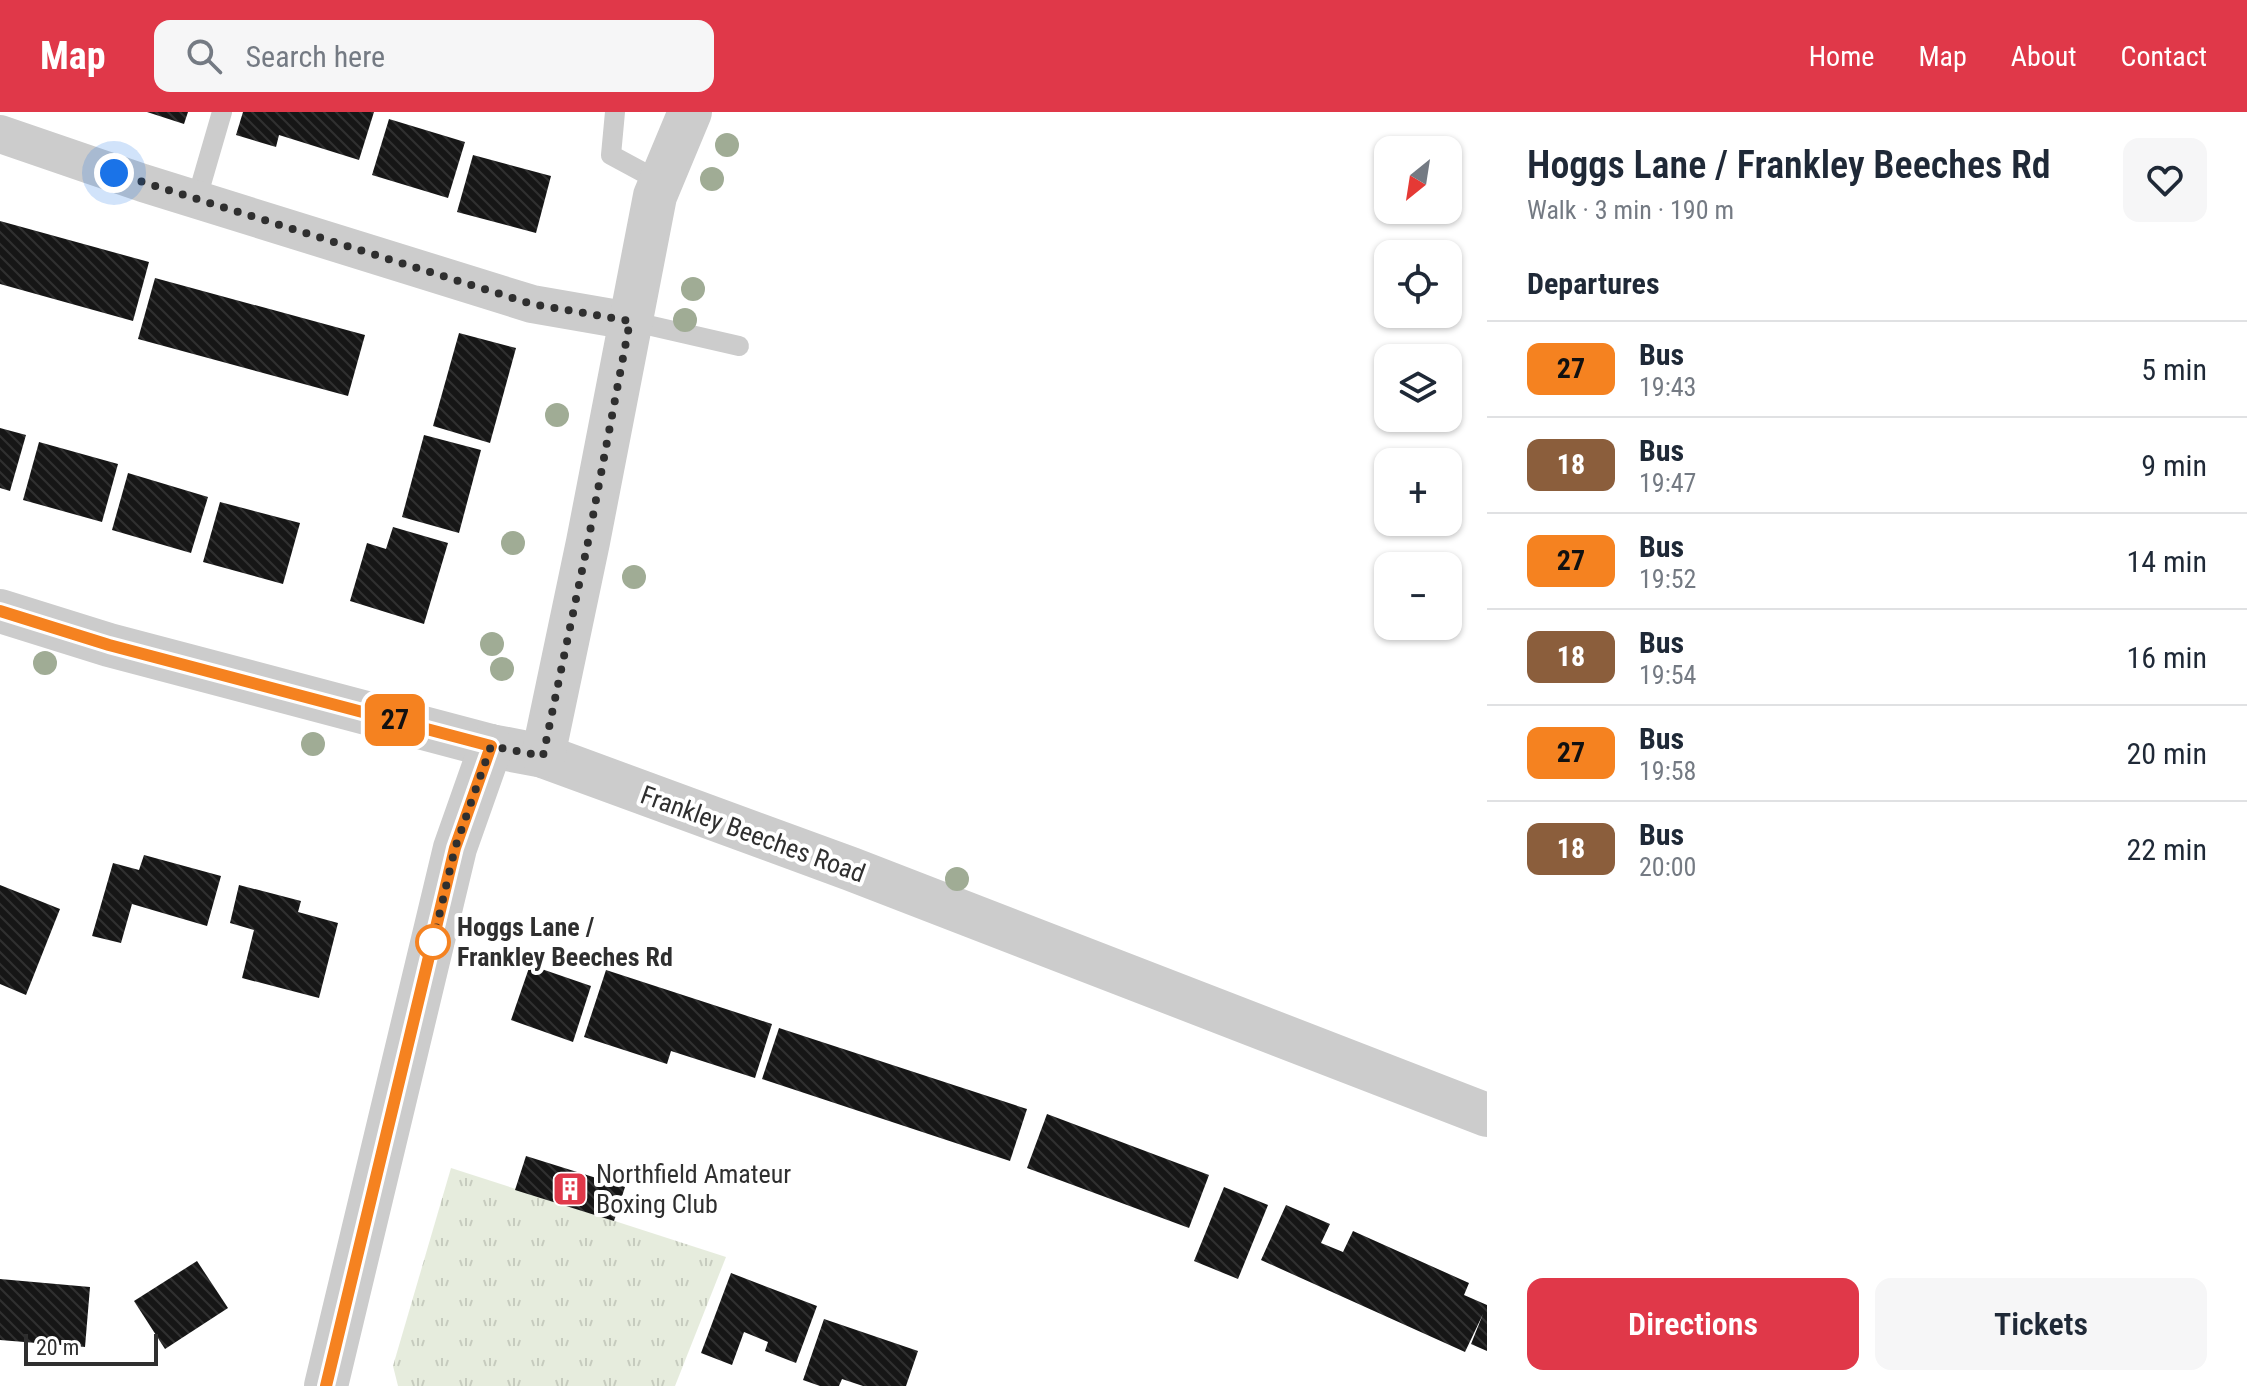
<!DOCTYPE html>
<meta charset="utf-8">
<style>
:root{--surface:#fff;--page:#f6f6f7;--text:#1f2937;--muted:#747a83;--line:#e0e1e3;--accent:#e03849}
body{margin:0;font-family:"Roboto Condensed",sans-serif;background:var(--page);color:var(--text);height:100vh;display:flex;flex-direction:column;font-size:30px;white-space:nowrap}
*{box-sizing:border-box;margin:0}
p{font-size:26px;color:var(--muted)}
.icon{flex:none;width:44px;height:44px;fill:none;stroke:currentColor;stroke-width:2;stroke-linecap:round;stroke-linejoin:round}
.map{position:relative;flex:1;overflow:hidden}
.side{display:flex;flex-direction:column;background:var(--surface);width:760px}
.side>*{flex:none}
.badge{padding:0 16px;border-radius:12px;font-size:28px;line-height:52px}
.needle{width:52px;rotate:210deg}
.fabs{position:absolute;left:1374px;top:24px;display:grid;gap:16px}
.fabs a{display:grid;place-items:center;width:88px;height:88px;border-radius:16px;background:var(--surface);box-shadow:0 2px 6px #0004;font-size:40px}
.scale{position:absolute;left:24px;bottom:20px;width:134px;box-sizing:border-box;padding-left:8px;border:4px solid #2f2f2f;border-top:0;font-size:22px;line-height:28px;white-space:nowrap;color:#2f2f2f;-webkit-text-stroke:6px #fff;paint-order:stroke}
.you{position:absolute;width:40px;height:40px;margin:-20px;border:6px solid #fff;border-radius:50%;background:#1a73e8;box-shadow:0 0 0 12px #1a73e833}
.map>.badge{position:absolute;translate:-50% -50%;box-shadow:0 0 0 4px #fff}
h2{padding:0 40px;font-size:30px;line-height:72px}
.round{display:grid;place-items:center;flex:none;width:84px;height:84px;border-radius:16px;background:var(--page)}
.head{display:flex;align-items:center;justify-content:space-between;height:136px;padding:0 40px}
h1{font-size:38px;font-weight:600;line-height:60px}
.button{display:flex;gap:16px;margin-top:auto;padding:16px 40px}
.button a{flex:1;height:92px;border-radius:16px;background:var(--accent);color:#fff;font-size:32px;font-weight:600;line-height:92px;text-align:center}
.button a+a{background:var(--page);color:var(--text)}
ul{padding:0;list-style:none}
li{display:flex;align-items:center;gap:24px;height:96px;padding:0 40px;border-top:2px solid var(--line)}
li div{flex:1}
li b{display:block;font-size:30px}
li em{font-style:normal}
li .badge{min-width:88px;font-weight:700;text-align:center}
header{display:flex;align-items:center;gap:48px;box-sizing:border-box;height:112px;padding:0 40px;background:var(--accent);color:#fff}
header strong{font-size:38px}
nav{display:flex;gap:44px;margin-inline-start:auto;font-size:28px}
.search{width:560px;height:72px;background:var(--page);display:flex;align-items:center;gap:20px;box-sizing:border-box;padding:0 28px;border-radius:16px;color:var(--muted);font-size:30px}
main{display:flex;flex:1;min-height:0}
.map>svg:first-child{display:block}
</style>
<header>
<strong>Map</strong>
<div class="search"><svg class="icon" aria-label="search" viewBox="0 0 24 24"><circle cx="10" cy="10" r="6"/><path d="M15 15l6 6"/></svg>Search here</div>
<nav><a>Home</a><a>Map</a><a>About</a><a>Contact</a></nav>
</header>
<main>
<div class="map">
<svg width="1487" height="1274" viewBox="0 0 1487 1274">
<defs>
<pattern id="grass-tufts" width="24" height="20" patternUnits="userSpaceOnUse" patternTransform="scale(2)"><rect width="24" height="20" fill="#e6ecdd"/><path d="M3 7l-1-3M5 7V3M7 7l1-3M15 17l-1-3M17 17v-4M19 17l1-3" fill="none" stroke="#c6cbbe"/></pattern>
<pattern id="building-back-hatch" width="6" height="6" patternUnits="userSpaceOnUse" patternTransform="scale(2)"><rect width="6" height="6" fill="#161616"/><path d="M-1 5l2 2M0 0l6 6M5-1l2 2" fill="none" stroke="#303030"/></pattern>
</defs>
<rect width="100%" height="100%" fill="#fff"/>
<polygon fill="url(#grass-tufts)" points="451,1056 726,1145 675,1274 398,1274 393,1254"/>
<g fill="url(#building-back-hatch)">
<polygon points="147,0 188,0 184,12"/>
<polygon points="243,0 374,0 359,48 279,23 276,35 236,23"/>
<polygon points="389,7 465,30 448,86 372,63"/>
<polygon points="473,43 551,64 536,121 457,100"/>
<polygon points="0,109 149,150 133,209 0,172"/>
<polygon points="155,166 365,223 348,284 138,227"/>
<polygon points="459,221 516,236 490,331 433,314"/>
<polygon points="0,316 26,323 10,379 0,376"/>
<polygon points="424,323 481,338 459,421 402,405"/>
<polygon points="39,330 118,352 102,410 23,388"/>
<polygon points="128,361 208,385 191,441 112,418"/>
<polygon points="220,390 300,411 283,472 203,450"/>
<polygon points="393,415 448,431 424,512 350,489 367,431 386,437"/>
<polygon points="144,743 221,764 207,814 132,792 121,831 92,824 113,751 139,758"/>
<polygon points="0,773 60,797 26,883 0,872"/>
<polygon points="239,773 301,789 298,800 338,811 319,886 242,866 254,818 230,811"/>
<polygon points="530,853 591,874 573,930 511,908"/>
<polygon points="606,858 772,912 755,966 671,939 667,952 584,925"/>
<polygon points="779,916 1027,997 1010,1049 762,967"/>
<polygon points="1047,1002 1209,1063 1189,1116 1027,1056"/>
<polygon points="526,1044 625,1075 614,1109 515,1078"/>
<polygon points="1224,1075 1268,1093 1238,1167 1194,1149"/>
<polygon points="1286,1093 1330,1112 1321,1131 1343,1140 1353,1119 1469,1171 1464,1183 1487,1193 1487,1239 1471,1232 1483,1202 1465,1240 1261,1148"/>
<polygon points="197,1149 228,1196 165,1237 134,1189"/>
<polygon points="731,1161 817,1194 796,1251 765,1239 768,1230 744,1220 732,1253 701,1241"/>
<polygon points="0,1167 90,1175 85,1235 0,1228"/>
<polygon points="824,1207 918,1239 906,1274 863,1274 842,1267 839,1274 820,1274 803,1268"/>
</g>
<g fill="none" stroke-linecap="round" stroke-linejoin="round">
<g stroke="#ccc" stroke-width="20">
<polyline points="615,0 611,43 661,70"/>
<polyline points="197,86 222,0"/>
<polyline points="630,209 739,234"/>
</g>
<polyline stroke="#ccc" stroke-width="38" points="0,22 143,71 532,192 630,209"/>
<g stroke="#ccc" stroke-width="44">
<polyline points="0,499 109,533 491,634 543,644 851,757 1487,1003"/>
<polyline points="543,644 588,430 655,84 690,0"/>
<polyline points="326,1274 455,736 491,634"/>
</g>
</g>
<g fill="#a0ac95">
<circle cx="727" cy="33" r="12"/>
<circle cx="712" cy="67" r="12"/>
<circle cx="693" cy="177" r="12"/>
<circle cx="685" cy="208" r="12"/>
<circle cx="557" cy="303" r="12"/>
<circle cx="513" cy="431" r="12"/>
<circle cx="634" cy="465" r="12"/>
<circle cx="492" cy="532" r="12"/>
<circle cx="45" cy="551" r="12"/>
<circle cx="502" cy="557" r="12"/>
<circle cx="313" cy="632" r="12"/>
<circle cx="957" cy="767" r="12"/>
</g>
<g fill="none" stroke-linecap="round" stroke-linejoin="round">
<defs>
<polyline id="line" points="0,499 109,533 491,634 455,736 326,1274"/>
</defs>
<use href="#line" stroke="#fff" stroke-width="18"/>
<use href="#line" stroke="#f58220" stroke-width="12"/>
<polyline stroke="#2f2f2f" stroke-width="8" stroke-dasharray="0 14.4" points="114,61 532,192 630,209 588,430 543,644 491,634 455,736 433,830"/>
</g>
<defs>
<symbol id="building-square" viewBox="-11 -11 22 22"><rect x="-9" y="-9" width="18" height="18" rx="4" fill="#e03849" stroke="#fff"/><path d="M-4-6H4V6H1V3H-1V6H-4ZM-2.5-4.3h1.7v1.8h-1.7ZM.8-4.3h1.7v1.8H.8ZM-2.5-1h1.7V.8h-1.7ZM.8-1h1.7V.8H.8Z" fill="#fff"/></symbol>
</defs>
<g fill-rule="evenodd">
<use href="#building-square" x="550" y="1057" width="40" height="40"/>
</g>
<circle fill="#fff" stroke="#f58220" stroke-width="4" cx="433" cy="830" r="16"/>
<g text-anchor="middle" stroke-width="8" stroke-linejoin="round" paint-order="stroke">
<g font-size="26" fill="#2f2f2f" stroke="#fff">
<text transform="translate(753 722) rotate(20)" y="9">Frankley Beeches Road</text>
</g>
<g font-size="26" font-weight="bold" fill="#2f2f2f" stroke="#fff" text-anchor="start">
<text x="457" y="824">Hoggs Lane /<tspan x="457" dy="30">Frankley Beeches Rd</tspan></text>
</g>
<g font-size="26" fill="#2f2f2f" stroke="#fff" text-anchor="start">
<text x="596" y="1071">Northfield Amateur<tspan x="596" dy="30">Boxing Club</tspan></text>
</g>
</g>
</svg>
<div class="fabs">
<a><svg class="needle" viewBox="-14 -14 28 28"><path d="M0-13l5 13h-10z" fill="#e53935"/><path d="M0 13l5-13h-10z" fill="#747a83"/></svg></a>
<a><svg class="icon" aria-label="locate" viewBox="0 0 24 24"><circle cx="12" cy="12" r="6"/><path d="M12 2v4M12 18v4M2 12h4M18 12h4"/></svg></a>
<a><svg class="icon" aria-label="layers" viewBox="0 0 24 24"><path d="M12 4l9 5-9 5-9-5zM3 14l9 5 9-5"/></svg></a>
<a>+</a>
<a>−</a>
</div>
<div class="scale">20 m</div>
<div class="you" style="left:114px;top:61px"></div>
<b class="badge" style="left:395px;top:608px;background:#f58220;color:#111">27</b>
</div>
<section class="side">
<div class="head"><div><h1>Hoggs Lane / Frankley Beeches Rd</h1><p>Walk · 3 min · 190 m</p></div><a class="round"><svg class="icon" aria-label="heart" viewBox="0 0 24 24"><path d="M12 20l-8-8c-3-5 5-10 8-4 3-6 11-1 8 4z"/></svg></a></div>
<h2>Departures</h2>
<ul>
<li><span class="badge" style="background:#f58220;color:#111">27</span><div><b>Bus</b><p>19:43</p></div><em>5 min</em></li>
<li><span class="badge" style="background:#8b5e3c;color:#fff">18</span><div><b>Bus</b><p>19:47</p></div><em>9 min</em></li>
<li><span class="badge" style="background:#f58220;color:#111">27</span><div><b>Bus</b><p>19:52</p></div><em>14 min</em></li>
<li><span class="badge" style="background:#8b5e3c;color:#fff">18</span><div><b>Bus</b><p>19:54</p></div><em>16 min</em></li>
<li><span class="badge" style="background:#f58220;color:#111">27</span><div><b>Bus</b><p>19:58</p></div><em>20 min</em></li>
<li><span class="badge" style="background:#8b5e3c;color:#fff">18</span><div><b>Bus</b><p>20:00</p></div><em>22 min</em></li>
</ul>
<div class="button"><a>Directions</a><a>Tickets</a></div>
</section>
</main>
